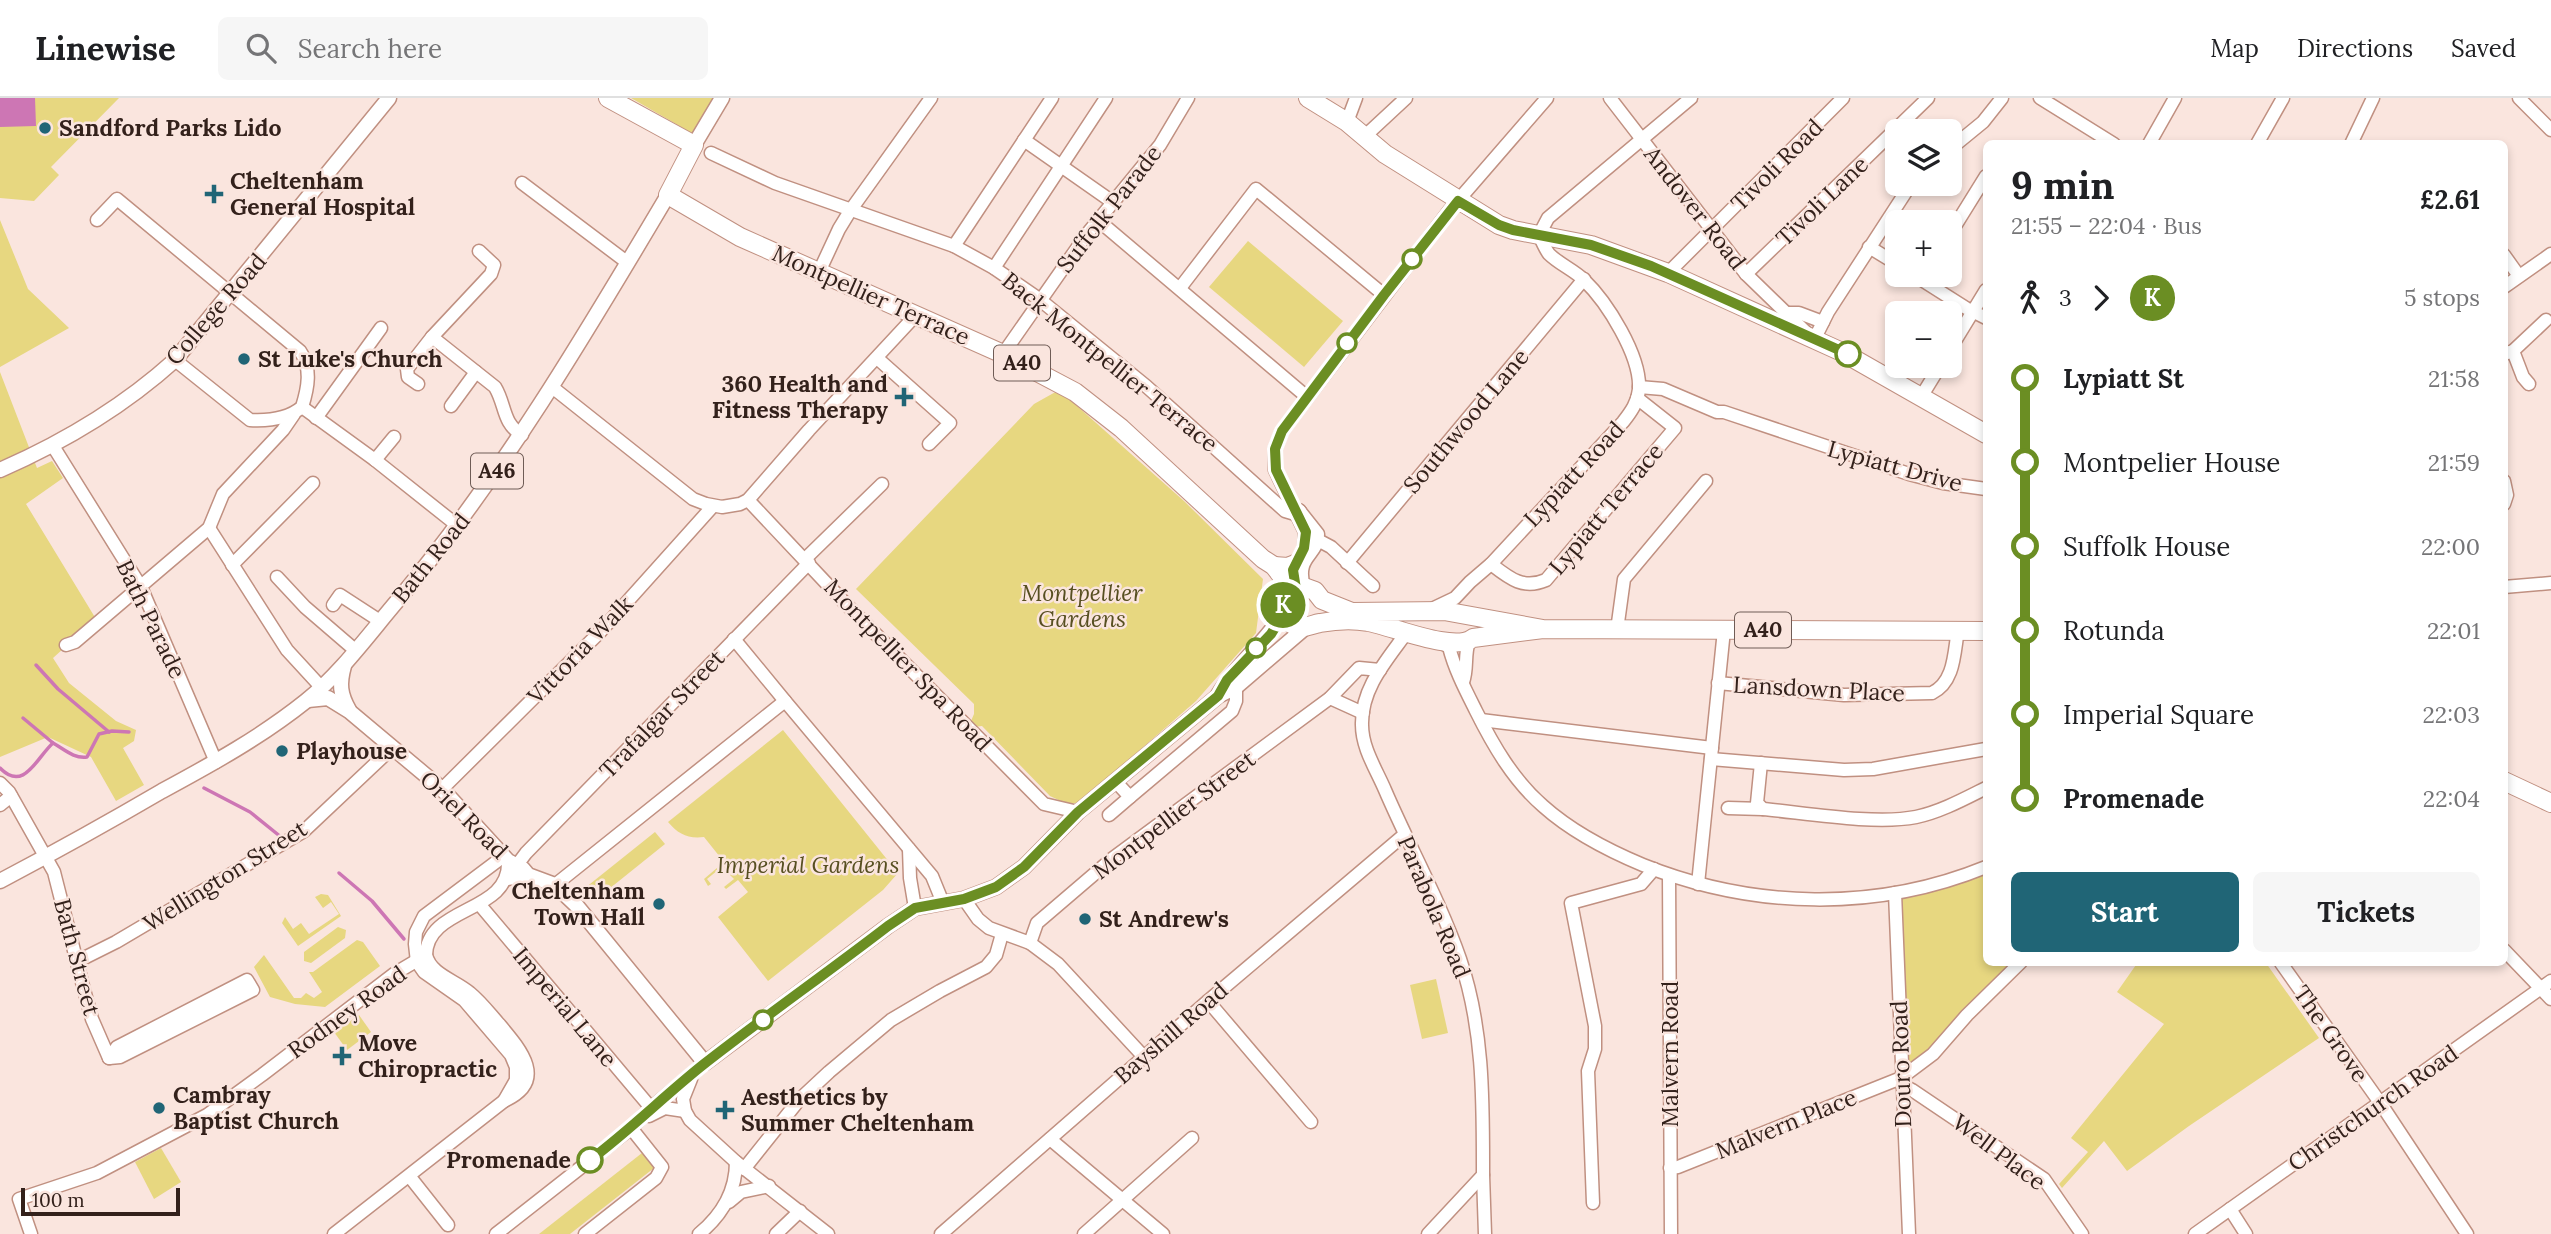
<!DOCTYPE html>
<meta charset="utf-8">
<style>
:root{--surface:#fff;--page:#f6f6f6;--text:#202124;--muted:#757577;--line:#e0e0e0;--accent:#206576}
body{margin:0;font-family:Lora,serif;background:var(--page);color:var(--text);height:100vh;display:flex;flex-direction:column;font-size:26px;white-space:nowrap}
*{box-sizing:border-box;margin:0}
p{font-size:23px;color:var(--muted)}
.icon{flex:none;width:38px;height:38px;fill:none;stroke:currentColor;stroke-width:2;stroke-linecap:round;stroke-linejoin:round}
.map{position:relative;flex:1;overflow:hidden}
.side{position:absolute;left:1983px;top:42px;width:525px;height:826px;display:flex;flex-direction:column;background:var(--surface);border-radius:10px;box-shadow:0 4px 10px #0003}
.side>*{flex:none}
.badge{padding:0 14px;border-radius:23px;font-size:24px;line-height:46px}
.tools{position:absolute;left:1885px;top:21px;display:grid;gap:14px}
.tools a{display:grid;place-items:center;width:77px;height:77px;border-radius:10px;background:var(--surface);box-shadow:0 4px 10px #0003;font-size:35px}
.scale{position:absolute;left:21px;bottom:18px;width:159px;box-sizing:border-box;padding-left:7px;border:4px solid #33211b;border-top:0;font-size:19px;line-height:24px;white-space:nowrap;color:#33211b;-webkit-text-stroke:5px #fae5de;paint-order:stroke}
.map>.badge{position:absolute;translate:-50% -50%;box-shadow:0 0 0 4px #fff}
.legs{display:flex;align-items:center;gap:10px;height:77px;padding:0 28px;font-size:23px}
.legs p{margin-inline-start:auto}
.overview{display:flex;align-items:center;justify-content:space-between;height:119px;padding:0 28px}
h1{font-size:38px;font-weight:800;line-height:52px}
.cta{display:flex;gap:14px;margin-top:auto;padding:14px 28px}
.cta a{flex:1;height:80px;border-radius:10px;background:var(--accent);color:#fff;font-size:28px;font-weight:800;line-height:80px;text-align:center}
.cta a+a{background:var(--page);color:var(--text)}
ul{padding:0 28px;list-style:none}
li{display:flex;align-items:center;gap:24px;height:84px;font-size:26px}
li i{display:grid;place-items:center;width:10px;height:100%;margin:0 9px;background:currentColor}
li i::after{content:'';width:18px;height:18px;margin:-9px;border:5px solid;border-radius:50%;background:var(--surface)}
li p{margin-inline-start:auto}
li:first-child i{background:linear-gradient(#0000 50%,currentColor 0)}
li:last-child i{background:linear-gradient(currentColor 50%,#0000 0)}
header{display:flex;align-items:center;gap:42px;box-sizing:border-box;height:98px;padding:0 35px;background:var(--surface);border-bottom:2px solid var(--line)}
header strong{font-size:33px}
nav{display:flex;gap:38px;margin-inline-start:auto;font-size:24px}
.search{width:490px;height:63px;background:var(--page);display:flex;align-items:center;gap:18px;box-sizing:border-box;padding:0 24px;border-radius:10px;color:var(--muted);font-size:26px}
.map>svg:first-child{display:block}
</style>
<header>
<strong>Linewise</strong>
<div class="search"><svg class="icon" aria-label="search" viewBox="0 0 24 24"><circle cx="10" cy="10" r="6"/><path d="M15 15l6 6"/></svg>Search here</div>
<nav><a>Map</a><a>Directions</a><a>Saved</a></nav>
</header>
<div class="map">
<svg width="2551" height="1136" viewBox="0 0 2551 1136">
<rect width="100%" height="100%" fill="#fae5de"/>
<g fill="#e7d780">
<polygon points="0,0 119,0 51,69 59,77 34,103 0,100"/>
<polygon points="631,0 715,0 695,37"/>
<polygon points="0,122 28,191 69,230 0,269"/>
<polygon points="1248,143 1343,223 1304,269 1209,189"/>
<polygon points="0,274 37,370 52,363 63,380 26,406 96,521 53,560 69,585 116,623 136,632 134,643 123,650 144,687 116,703 91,659 48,639 0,659"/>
<polygon points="1059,292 1184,403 1263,481 1256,535 1196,603 1093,693 1084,704 1067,706 1050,698 982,628 974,629 971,623 974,616 974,606 856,491 1034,306"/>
<path d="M783 632 898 775 883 792 768 883 718 819 748 794 738 782 726 791 724 789 734 781 730 777 732 773 729 774 723 768 707 781 711 786 708 788 704 781 724 764 704 739C688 741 678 736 668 724Z"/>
<polygon points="655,734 665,746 604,795 592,798 585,790"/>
<polygon points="1986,769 1986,864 2021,865 1901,980 1895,795"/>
<polygon points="321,796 328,797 341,818 298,848 282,825 285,819 293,831 301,825 309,836 339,816 331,804 323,810 315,799"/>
<polygon points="338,829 346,832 345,840 311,865 304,863 304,854"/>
<polygon points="357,842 363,844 380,868 325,909 295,906 270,899 254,869 264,857 294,900 301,900 306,895 314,900 322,894 309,874 313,874"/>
<polygon points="2138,864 2266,865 2319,940 2189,1028 2127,1073 2104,1043 2062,1090 2059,1086 2088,1054 2071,1040 2164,926 2117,894"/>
<polygon points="1436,881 1448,935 1422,941 1410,887"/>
<polygon points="359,917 371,934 347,952 334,934"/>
<polygon points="161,1050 181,1084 154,1101 135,1064"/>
<polygon points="642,1055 654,1070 570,1136 539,1136"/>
</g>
<polygon fill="#cd76b4" points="0,0 35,0 36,28 0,29"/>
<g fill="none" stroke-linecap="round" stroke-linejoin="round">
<g stroke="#cd76b4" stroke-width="3.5">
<polyline points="36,567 58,591 109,634"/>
<polyline points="23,620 53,645"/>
<path d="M0 670C24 695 37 659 53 645 64 651 74 661 87 659L99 636 112 633 129 634"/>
<polyline points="204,690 250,714 281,739"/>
<polyline points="339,775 372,803 404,841"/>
</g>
<defs>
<g id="minor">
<polyline points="1610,0 1746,176 1814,242 1828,214 1911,86"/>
<polyline points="2040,0 2114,46"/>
<polyline points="2519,0 2551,32"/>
<polyline points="1347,24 1356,0"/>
<polyline points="1364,39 1406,0"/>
<polyline points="1024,42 1114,105"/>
<polyline points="2149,46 2175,0"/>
<polyline points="2257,46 2283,0"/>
<polyline points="2351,46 2373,0"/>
<polyline points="1950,51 1983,24 2002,0"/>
<polyline points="711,55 775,85 954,148 994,170 1039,201 1146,288 1285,413 1295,416 1300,413"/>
<polyline points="522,85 628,165"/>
<path d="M97 122 117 101 300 253C312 270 308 290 302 309 288 321 269 323 250 322L175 262"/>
<polyline points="1099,123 1307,299"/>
<polyline points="1950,136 1986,78"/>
<polyline points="954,148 1052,0"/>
<polyline points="1869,149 1897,166"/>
<polyline points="2504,157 2519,178"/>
<polyline points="994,170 1106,0"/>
<polyline points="819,174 839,131 850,113 931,0"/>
<polyline points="1668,175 1843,0"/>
<polyline points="1746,176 1928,0"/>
<polyline points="1914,177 1966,210 1986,220"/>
<polyline points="2504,189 2551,156"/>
<polyline points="1180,190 1256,91 1384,197"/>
<polyline points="1787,215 1799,215 1823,224"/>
<path d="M432 239 495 289C506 307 502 325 522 337"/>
<polyline points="1950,251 1986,192"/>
<polyline points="2513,253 2523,279 2529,286"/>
<polyline points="1003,256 1087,136 1160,47 1188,0"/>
<polyline points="2504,256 2513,253 2546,222"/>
<polyline points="877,260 950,325 929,346"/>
<polyline points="418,286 408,279 407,271 432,239 491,176 494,167 479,153"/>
<polyline points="552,289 693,401 706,406 722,409 740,406 748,402 809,332 915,218"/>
<polyline points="1639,289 1663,291 1717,314 1724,314 1909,376 1943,385 1986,391"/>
<polyline points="1921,299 1940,268"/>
<polyline points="451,308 476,274"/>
<polyline points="302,309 375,362 458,428"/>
<polyline points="316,320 381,230"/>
<polyline points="53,348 141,489 216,664"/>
<polyline points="375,362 394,339"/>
<polyline points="2504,383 2507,397 2504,406"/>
<polyline points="748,402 844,504 1044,706 1078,714"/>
<path d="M1299 412 1318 436C1318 459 1295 457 1304 489"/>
<polyline points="209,430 287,552 321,589"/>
<polyline points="1314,440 1331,449 1373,488"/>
<polyline points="805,461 882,386"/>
<polyline points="1347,465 1584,181"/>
<path d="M1491 466C1509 480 1523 492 1546 482L1675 330 1637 300"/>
<polyline points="232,467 313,385"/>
<polyline points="1293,472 1304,450 1305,434 1275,372 1275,351 1282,333 1449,113 1547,0"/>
<polyline points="277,479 305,509 355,552"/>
<polyline points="2504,489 2551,485"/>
<polyline points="333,507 340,497 380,523"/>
<path d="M1434 510 1455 500 1470 484 1491 466 1623 324C1631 314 1638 304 1639 291 1641 258 1607 204 1584 182 1574 172 1559 166 1549 156 1545 151 1542 143 1539 137L1548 120 1691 0"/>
<polyline points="1617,532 1624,481 1706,383"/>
<path d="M1407 534C1387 562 1361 590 1362 627 1362 650 1376 671 1385 692 1409 748 1440 803 1460 861 1484 931 1483 1004 1483 1077L1428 1136"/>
<polyline points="734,541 785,603"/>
<path d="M1439 543 1449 549C1455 572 1465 591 1476 613 1493 647 1513 682 1543 708 1572 734 1607 752 1643 767 1753 811 1876 814 1986 769"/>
<polyline points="66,547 75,544 209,430 223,396 283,332 294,316"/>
<path d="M1463 584C1468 571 1464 557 1469 543"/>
<path d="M1718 585 1844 597 1932 595C1955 584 1954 554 1958 532"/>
<polyline points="1330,600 1363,615"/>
<polyline points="1481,622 1712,650"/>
<polyline points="1711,661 1844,672 1873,671 1986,651"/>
<path d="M1761 665 1757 705 1763 711C1806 715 1875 727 1916 719 1940 714 1964 701 1986 690"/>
<polyline points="1116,684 1130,699 1232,613 1236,603 1236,589"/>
<polyline points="0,685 9,694 54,774 83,888 92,921 109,960"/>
<polyline points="442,691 600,534 713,408"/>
<polyline points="0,707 11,698"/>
<polyline points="1728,710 1763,711"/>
<polyline points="1109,717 1130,699"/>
<polyline points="909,751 910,780 915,810"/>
<polyline points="504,758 424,818 416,834 415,846 417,864 424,874 464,902 511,957 516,969 516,982 504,1003"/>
<polyline points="517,767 526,755 809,465"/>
<polyline points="1669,777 1671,1136"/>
<polyline points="1698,786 1724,532"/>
<polyline points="555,787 785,603 932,778 943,805"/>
<polyline points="1895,795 1909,1136"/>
<polyline points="964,801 978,821 989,830 1030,845 1058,866 1144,959"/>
<polyline points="480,807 651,1010"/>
<polyline points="1030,845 1037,825 1113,760 1330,600 1359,570 1380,572"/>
<polyline points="2504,852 2551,901"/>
<polyline points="78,863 116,844 304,733 392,650"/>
<polyline points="2281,865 2381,1006 2467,1136"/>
<polygon points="247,882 253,892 120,959 109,960 117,949"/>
<polyline points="1208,903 1311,1024"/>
<polyline points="691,981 683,1001 685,1013 690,1022 736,1064 828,1136"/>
<polyline points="1902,987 1912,992 2044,1081 2082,1136"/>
<polyline points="649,1018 665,1010 685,1013"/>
<polyline points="1050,1041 1163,1136"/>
<polyline points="1670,1070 1678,1069 1901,980 1933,956 1967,917 2021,864"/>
<polyline points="744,1071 799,1002 829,974 891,922 940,893 986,869 996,857 1002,836"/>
<polyline points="1483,1077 1485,1136"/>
<polyline points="410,1079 448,1127"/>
<polyline points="729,1104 741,1094 769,1088"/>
<polyline points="1593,1105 1588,973 1595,951 1595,928 1571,805 1641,786 1654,771"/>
<polyline points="2230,1111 2246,1136"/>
<path d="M31 1136 19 1101 97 1075 207 1017 262 977 394 876 426 857C427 807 511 816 508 763"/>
<path d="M334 1136 504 1003C548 983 521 952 499 926 490 916 481 904 470 895 455 882 431 877 426 857"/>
<polyline points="496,1136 631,1030 651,1010 705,965"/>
<polyline points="585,1136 656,1080 662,1069 631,1030"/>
<path d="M699 1136C722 1117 736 1094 736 1064"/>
<polyline points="776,1136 800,1113"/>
<polyline points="941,1136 1208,903 1404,737"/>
<polyline points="1084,1136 1192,1040"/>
<polyline points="2195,1136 2551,883"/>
</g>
<g id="major">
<polyline points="694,47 722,0"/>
<path d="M0 372C64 344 123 309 175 262L389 0"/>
<path d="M344 568C339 586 340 596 349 612"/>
<path d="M1218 597C1236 567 1265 545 1284 515"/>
<polyline points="308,602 328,600 349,613 442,691 508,763 523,771 528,777 555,787 576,807 705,965 888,828 915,810 964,801 996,789 1024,769 1078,714 1218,598 1236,589 1306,529"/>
<polyline points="507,780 528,777"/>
<path d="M0 783C55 754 109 724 162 693 212 666 261 639 306 603 341 575 369 536 398 502 502 377 585 237 668 97"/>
</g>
<g id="highway">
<polyline points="608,0 694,47 668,97 740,139 1003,256 1075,294 1121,330 1263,461 1274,468 1292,492"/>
<polyline points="1308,0 1347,24 1385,56 1499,127 1513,132 1591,147 1668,175 1842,254 1986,336"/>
<polyline points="1274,468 1288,469 1295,466"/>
<path d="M1543 531 1444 513 1352 514 1322 502 1315 493 1304 489 1289 495C1280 507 1282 525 1299 529 1307 530 1313 526 1320 525 1336 522 1353 521 1368 524 1392 528 1454 555 1473 540L1543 531 1986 533"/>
<polyline points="2504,683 2551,705"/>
</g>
</defs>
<use href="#minor" stroke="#c09081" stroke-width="15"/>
<use href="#major" stroke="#c09081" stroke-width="17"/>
<use href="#highway" stroke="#c09081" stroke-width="20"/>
<use href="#minor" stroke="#fff" stroke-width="12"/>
<use href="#major" stroke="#fff" stroke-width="14"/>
<use href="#highway" stroke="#fff" stroke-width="18"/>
</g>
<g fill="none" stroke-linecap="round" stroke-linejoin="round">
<defs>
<path id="line-1" d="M590 1062C630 1032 665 997 704 966 764 919 827 875 888 828L915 810 964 801 996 789 1024 769 1078 714 1218 598 1227 582 1271 536 1284 515 1285 501 1296 491 1293 472 1304 450 1306 434 1276 372 1275 351 1282 333 1384 197 1458 103 1499 127 1513 132 1591 147 1651 168 1848 256"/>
</defs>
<use href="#line-1" stroke="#fff" stroke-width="16"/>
<use href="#line-1" stroke="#6b8e23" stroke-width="10"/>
</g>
<g fill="#206576" stroke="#fae5de" stroke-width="2.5">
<circle cx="45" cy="30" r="7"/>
<path d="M210.5 85.5h7v7h7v7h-7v7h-7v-7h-7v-7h7z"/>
<circle cx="244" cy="261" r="7"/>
<path d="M900.5 288.5h7v7h7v7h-7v7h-7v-7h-7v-7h7z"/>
<circle cx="282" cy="653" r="7"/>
<circle cx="659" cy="806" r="7"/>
<circle cx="1085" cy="821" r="7"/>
<path d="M338.5 947.5h7v7h7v7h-7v7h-7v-7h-7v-7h7z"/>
<circle cx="159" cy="1010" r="7"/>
<path d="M721.5 1001.5h7v7h7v7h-7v7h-7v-7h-7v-7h7z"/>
</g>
<g fill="#fff" stroke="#6b8e23" stroke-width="3.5">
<circle cx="1412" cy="161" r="9"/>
<circle cx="1347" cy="245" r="9"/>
<circle cx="1848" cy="256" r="12"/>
<circle cx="1256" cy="550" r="9"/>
<circle cx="763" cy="922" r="9"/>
<circle cx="590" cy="1062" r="12"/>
</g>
<g text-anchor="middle" stroke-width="5" stroke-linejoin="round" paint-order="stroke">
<g fill="#fae5de" stroke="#6f5c56" stroke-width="2">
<rect x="994" y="247.5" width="56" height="35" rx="5"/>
<rect x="471" y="355.5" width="52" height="35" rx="5"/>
<rect x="1735" y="514.5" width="56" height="35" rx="5"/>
</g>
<g font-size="21" font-weight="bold" fill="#33211b">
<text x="1022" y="272">A40</text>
<text x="497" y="380">A46</text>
<text x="1763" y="539">A40</text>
</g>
<g font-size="23" font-weight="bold" fill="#33211b" stroke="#fae5de" text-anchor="start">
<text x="59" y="38">Sandford Parks Lido</text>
<text x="230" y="91">Cheltenham<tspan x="230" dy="26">General Hospital</tspan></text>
<text x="258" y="269">St Luke's Church</text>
<text x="888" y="294" text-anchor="end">360 Health and<tspan x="888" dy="26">Fitness Therapy</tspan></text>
<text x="296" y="661">Playhouse</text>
<text x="645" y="801" text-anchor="end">Cheltenham<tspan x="645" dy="26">Town Hall</tspan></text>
<text x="1099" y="829">St Andrew's</text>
<text x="358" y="953">Move<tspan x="358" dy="26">Chiropractic</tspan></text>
<text x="173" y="1005">Cambray<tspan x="173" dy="26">Baptist Church</tspan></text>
<text x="741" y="1007">Aesthetics by<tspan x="741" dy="26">Summer Cheltenham</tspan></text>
</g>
<g font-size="23" fill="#33211b" stroke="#fae5de">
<text transform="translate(1777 67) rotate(-45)" y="8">Tivoli Road</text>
<text transform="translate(1822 103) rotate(-44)" y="8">Tivoli Lane</text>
<text transform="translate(1695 110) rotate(52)" y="8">Andover Road</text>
<text transform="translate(1109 111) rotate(-52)" y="8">Suffolk Parade</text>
<text transform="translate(871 197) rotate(24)" y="8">Montpellier Terrace</text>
<text transform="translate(216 211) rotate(-49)" y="8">College Road</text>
<text transform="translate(1110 264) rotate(39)" y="8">Back Montpellier Terrace</text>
<text transform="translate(1466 323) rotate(-50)" y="8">Southwood Lane</text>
<text transform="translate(1895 368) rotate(15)" y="8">Lypiatt Drive</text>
<text transform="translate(1574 376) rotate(-47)" y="8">Lypiatt Road</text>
<text transform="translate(1606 411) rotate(-50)" y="8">Lypiatt Terrace</text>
<text transform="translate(431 460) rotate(-51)" y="8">Bath Road</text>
<text transform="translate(151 521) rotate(64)" y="8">Bath Parade</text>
<text transform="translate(580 552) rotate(-46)" y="8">Vittoria Walk</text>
<text transform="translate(908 567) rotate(46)" y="8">Montpellier Spa Road</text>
<text transform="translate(1819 591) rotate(3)" y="8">Lansdown Place</text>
<text transform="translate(662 616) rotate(-46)" y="8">Trafalgar Street</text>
<text transform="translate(464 717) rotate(45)" y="8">Oriel Road</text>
<text transform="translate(1174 717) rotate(-37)" y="8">Montpellier Street</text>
<text transform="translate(225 778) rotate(-32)" y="8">Wellington Street</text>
<text transform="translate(1434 809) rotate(67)" y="8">Parabola Road</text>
<text transform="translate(77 859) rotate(75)" y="8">Bath Street</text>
<text transform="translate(565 909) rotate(50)" y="8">Imperial Lane</text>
<text transform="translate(347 914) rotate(-36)" y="8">Rodney Road</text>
<text transform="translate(1171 935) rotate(-41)" y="8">Bayshill Road</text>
<text transform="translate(2331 936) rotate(55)" y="8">The Grove</text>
<text transform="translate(1670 956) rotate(-90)" y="8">Malvern Road</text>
<text transform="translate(1901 966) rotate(-92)" y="8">Douro Road</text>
<text transform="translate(2373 1010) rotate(-35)" y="8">Christchurch Road</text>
<text transform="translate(1786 1026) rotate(-22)" y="8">Malvern Place</text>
<text transform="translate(1999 1054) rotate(37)" y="8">Well Place</text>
</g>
<g font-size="23" font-style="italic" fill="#574f21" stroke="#fae5de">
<text x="1082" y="503">Montpellier<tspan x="1082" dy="26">Gardens</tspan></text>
<text x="808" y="775">Imperial Gardens</text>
</g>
<g font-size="23" font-weight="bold" fill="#33211b" stroke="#fae5de" text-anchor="end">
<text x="571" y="1070">Promenade</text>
</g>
</g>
</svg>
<div class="tools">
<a><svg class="icon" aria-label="layers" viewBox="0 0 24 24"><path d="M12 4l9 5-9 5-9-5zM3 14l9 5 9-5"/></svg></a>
<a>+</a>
<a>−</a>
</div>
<div class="scale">100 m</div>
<b class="badge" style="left:1283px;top:507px;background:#6b8e23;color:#fff">K</b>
<section class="side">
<div class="overview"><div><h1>9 min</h1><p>21:55 – 22:04 · Bus</p></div><b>£2.61</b></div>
<div class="legs"><svg class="icon" aria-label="walk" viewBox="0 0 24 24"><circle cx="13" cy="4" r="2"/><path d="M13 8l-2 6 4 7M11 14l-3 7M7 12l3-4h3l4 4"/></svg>3<svg class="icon" aria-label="forward" viewBox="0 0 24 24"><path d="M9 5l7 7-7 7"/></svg><b class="badge" style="background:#6b8e23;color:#fff">K</b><p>5 stops</p></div>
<ul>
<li><i style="color:#6b8e23"></i><b>Lypiatt St</b><p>21:58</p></li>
<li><i style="color:#6b8e23"></i><span>Montpelier House</span><p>21:59</p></li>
<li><i style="color:#6b8e23"></i><span>Suffolk House</span><p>22:00</p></li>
<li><i style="color:#6b8e23"></i><span>Rotunda</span><p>22:01</p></li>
<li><i style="color:#6b8e23"></i><span>Imperial Square</span><p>22:03</p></li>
<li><i style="color:#6b8e23"></i><b>Promenade</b><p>22:04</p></li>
</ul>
<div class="cta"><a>Start</a><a>Tickets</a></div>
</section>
</div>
